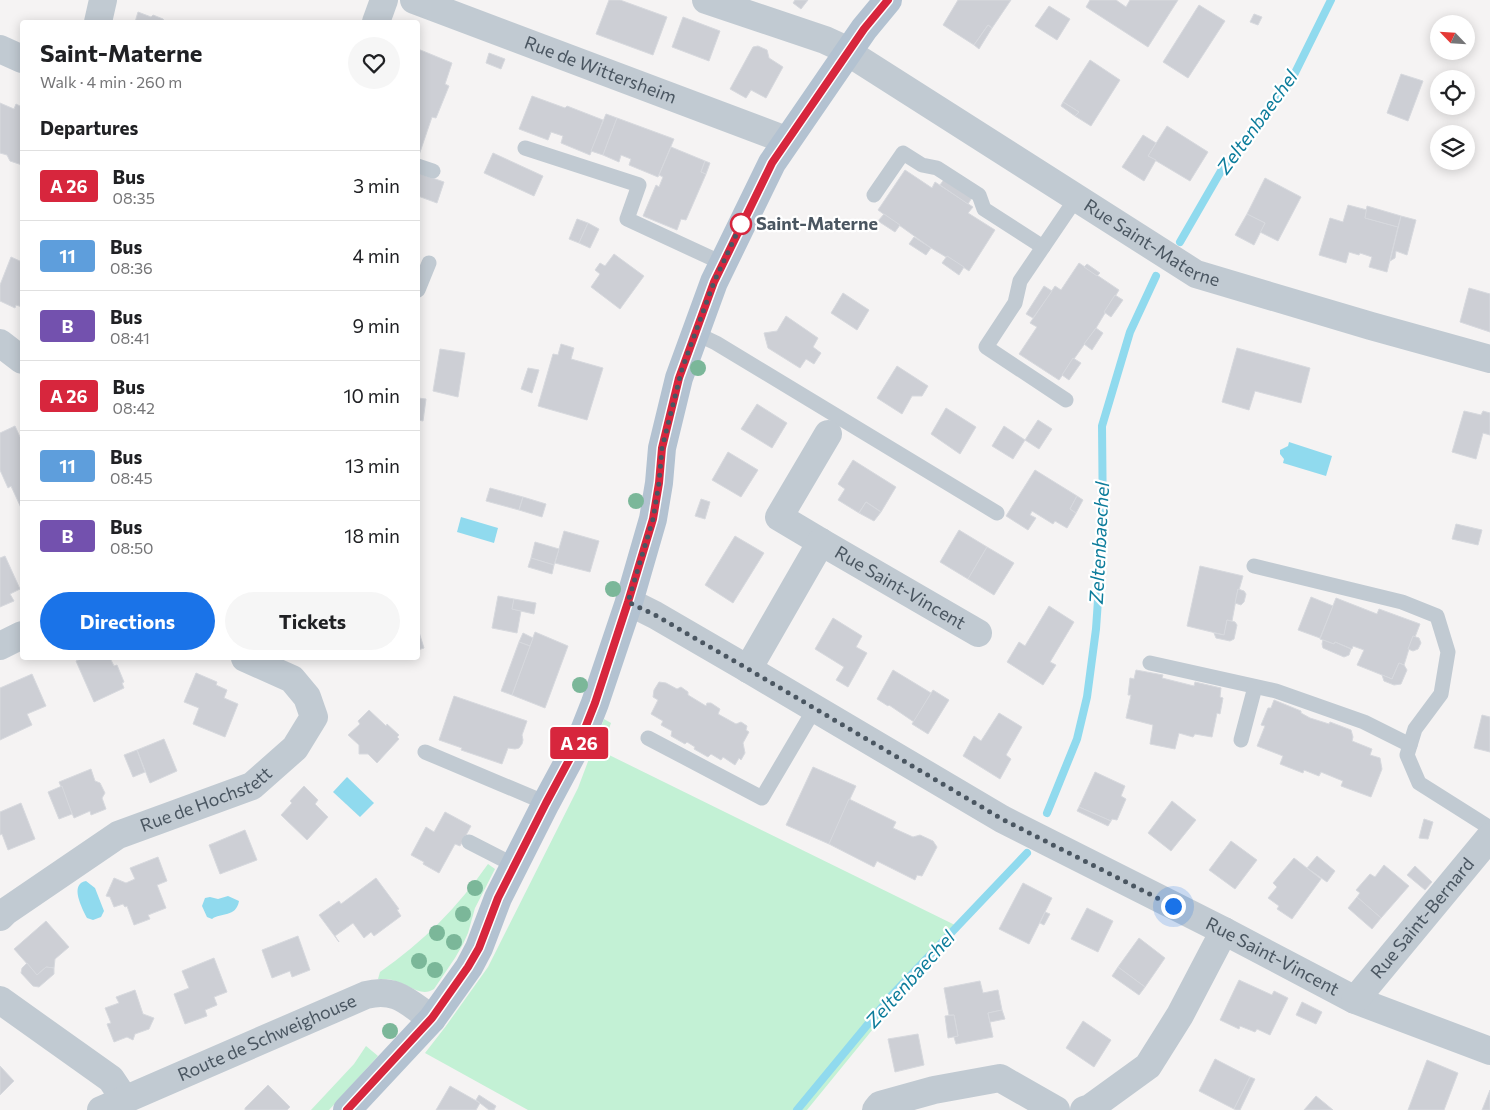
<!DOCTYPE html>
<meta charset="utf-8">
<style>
:root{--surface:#fff;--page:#f6f6f6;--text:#202124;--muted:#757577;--line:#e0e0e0;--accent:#1a73e8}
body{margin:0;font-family:Commissioner,sans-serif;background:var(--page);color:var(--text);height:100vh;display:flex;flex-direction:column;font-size:19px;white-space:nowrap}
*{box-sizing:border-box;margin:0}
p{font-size:16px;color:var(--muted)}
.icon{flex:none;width:28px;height:28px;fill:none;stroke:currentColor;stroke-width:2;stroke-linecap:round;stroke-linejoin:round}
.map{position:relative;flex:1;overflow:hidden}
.details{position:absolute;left:20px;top:20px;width:400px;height:640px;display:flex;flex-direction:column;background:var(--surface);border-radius:5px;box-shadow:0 2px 12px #0003}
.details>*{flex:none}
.badge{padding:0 10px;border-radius:4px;font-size:18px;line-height:32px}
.needle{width:32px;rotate:295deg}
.buttons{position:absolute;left:1430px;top:15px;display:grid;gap:10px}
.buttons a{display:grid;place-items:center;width:45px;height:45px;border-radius:50%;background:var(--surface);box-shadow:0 2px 12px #0003;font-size:25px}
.you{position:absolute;width:25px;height:25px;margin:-12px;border:4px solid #fff;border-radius:50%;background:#1a73e8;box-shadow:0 0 0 8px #1a73e833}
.map>.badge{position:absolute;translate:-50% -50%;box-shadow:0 0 0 2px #fff}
h2{padding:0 20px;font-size:19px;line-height:45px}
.round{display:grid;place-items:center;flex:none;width:52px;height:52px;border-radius:26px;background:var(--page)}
.overview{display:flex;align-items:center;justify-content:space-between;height:85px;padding:0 20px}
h1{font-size:24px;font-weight:700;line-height:38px}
.action{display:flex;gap:10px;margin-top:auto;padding:10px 20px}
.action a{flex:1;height:58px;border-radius:30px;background:var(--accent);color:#fff;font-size:20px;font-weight:700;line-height:58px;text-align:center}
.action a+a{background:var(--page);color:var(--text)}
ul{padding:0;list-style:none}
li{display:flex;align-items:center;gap:15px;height:70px;padding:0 20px;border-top:1px solid var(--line)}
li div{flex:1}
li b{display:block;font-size:19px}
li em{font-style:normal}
li .badge{min-width:55px;font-weight:700;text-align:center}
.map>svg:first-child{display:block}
</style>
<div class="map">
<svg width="1490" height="1110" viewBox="0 0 1490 1110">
<rect width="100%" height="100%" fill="#f5f3f3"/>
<g fill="#c3f1d5">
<polygon points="604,719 611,723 601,751 957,926 807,1110 528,1110 425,1053 446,1026 488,967 578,788"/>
<path d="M488 864 495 869 475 908 468 933 463 944 455 958 434 989C421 998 408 984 395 981 390 979 384 979 378 979L380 972C423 942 458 907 488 864Z"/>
<polygon points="366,1046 378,1056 329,1110 311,1110 354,1064"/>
</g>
<g fill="#90daee">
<polygon points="1289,442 1332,456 1326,476 1283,463 1284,459 1280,454 1280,450 1288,446"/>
<polygon points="461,517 498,528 494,543 457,532"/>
<polygon points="347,777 374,803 360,817 333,792"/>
<path d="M86 881 95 888 104 911 101 917 93 920 87 918C82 908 69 884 86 881Z"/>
<path d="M228 896 239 901C236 918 221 912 212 919L207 917 202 906 205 898 210 897 218 899Z"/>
</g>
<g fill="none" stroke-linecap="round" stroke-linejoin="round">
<g stroke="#90daee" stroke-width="8">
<polyline points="1180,242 1221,171 1290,83 1331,0"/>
<polyline points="1047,813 1077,739 1087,697 1096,629 1103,528 1102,426 1130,332 1156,276"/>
<polyline points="797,1110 892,995 1027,853"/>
</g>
</g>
<g fill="#cdcfd5" stroke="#d7d9de">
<polygon points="609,0 620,0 667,17 653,55 596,34"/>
<polygon points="795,0 808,0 801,9 793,3"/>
<polygon points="958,0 1011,0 992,28 988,25 974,45 943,25"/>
<polygon points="1090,0 1116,0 1126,7 1130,0 1178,0 1148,47 1086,7"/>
<polygon points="1199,5 1225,21 1188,78 1163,62"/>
<polygon points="1049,6 1070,19 1057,40 1035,26"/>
<polygon points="138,12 151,17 153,15 163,19 165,22 135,22"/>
<polygon points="1254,14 1262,17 1258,25 1250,22"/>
<polygon points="683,17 720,31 709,61 672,47"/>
<polygon points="988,25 992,28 979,49 974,45"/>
<polygon points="758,46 767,50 769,58 783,67 766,98 751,90 746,98 730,89 753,47"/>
<polygon points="418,49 452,63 445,84 449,86 436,118 432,117 418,158"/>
<polygon points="489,53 505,59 501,69 486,63"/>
<polygon points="1090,60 1120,80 1091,126 1075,116 1079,112 1063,102"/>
<polygon points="1401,74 1423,81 1408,121 1387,113"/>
<polygon points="532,96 565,108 567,106 603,120 590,155 561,143 563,136 551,132 548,140 519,129"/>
<polygon points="1063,102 1079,112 1075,116 1061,106"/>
<polygon points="0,103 14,109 16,104 22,107 22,165 10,161 7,155 0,153"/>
<polygon points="606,114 617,118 603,155 591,151"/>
<polygon points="617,118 674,139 658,177 629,165 631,159 621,155 619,162 603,155"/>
<polygon points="1167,126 1208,152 1190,181 1148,156"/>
<polygon points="1143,135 1156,143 1148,156 1156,160 1144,181 1122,167"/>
<polygon points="671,147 705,161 701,172 706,174 686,220 681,219 677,230 643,216 656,185 659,187 663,177 659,175"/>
<polygon points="493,153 543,176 534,196 484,173"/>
<polygon points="705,161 710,163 706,174 701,172"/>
<polygon points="905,170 932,188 935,182 973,207 968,213 995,230 969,271 947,256 946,257 931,248 878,210"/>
<polygon points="418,173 444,182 437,203 418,196"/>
<polygon points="945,178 973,196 968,204 940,185"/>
<polygon points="1265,178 1301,197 1278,241 1260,232 1265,223 1247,214"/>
<polygon points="1348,205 1367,210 1365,218 1398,227 1387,272 1369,267 1372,257 1360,253 1359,255 1349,252 1346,263 1319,255 1330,218 1343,222"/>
<polygon points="1367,206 1401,216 1398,227 1365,218"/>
<polygon points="884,214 900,225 895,232 878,221"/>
<polygon points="1247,214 1265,223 1254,245 1235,235"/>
<polygon points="1401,216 1416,220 1407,255 1396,251 1395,258 1390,261"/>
<polygon points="577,219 588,223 579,243 569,239"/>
<polygon points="588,223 599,229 590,248 579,243"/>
<polygon points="914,237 931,248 926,255 909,244"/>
<polygon points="614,254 644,276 620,309 591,287 600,274 595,270 600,263 605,266"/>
<polygon points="947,256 964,267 959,275 942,263"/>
<polygon points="11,257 22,262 22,307 16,305 15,308 0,301 0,285"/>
<polygon points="1079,263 1119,290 1096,328 1059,380 1019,354 1037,327 1030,323 1055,286 1061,290"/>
<polygon points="1087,264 1100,273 1097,276 1084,267"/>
<polygon points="1044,286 1052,291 1033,318 1026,314"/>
<polygon points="1469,288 1490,294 1490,332 1460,322"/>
<polygon points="843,293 869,310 857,330 831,313"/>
<polygon points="1115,295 1123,300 1111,317 1104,312"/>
<polygon points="786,316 818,338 813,347 821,353 814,364 806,359 800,368 768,348 764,333 777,331"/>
<polygon points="1096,328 1103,333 1092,350 1084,344"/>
<polygon points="561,344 574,348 571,359 603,368 587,420 538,406 553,354 558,355"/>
<polygon points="1237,348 1310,368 1301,403 1255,391 1249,410 1222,402"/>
<polygon points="440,349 465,353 458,397 433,391"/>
<polygon points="1073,358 1081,363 1069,380 1062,375"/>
<polygon points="897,366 928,386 922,396 912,396 902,414 877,398"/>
<polygon points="528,368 539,370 532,393 521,389"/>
<polygon points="418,398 426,399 423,421 418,420"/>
<polygon points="757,404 787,423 772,448 741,429"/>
<polygon points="946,408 976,427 960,454 931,434"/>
<polygon points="1464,411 1481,415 1483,411 1490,413 1490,435 1483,433 1476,459 1452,452"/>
<polygon points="1038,420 1052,429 1039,449 1025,440"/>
<polygon points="15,426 20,437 22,436 22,510 11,486 8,488 0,470 0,433"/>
<polygon points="1004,426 1025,440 1013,459 992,446"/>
<polygon points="728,452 758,470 741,497 712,480"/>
<polygon points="853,460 896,487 881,512 866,502 859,513 838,500 845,489 838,484"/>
<polygon points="1035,470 1077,496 1070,509 1076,513 1067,528 1055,521 1053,524 1032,511 1030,515 1036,518 1028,530 1006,516"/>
<polygon points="490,488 523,497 519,510 486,501"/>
<polygon points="1077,496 1083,500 1076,513 1070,509"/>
<polygon points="523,497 546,504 542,517 519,510"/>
<polygon points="701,499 710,502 705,519 695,516"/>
<polygon points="866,502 881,512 874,521 859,513"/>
<polygon points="1456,524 1482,530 1478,545 1452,539"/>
<polygon points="959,530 987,547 968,579 940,562"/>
<polygon points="564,531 599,541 590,572 555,563"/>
<polygon points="735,536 764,553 733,603 705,585"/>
<polygon points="535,542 559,549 554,565 531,558"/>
<polygon points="987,547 1014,563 994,595 968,579"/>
<polygon points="5,556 20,589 10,594 14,601 0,607 0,558"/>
<polygon points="531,558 554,565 552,574 528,567"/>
<polygon points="1200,566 1243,576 1239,590 1238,589 1232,621 1227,620 1224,635 1187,626"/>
<polygon points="1238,589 1244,591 1246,594 1244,602 1241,605 1235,603"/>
<polygon points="498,596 514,599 512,609 521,611 517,633 492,628"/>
<polygon points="1311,597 1333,606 1320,638 1298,630"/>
<polygon points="1336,598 1377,614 1379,609 1420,624 1415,637 1413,636 1404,665 1399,663 1392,679 1357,665 1364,650 1353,646 1352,649 1335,642 1334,644 1320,639"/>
<polygon points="514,599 536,603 534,614 512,609"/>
<polygon points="1049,606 1074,622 1050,662 1056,665 1043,685 1007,662 1019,642 1025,646"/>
<polygon points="833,618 862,636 856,647 867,653 848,687 836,680 844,667 815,649"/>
<polygon points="1227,620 1235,622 1237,625 1234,639 1230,641 1216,638 1214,633 1224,635"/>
<polygon points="418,629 424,648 418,650"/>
<polygon points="535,632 568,646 545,708 512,695"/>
<polygon points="523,633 533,638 530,646 519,642"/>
<polygon points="1413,636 1419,638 1421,643 1418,649 1413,651 1408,649"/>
<polygon points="1323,640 1334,644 1335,642 1351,649 1349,655 1344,657 1323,648 1322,644"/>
<polygon points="519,642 530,646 512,695 501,691"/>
<polygon points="83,658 110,658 114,666 117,665 124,682 122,683 124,688 94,702 76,661"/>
<polygon points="1399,663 1404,665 1407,670 1401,684 1394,685 1384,681 1382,675 1392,679"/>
<polygon points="893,670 931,693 914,722 889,705 888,706 877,699"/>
<polygon points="1136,670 1163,675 1162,678 1194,686 1195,682 1221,688 1220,697 1223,698 1220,714 1217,713 1212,737 1195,734 1193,737 1179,733 1175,749 1150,744 1153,725 1126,718 1131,695 1128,695 1130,678 1134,679"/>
<polygon points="196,673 217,682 216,685 227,690 224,698 238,704 225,737 193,724 199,708 184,702"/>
<polygon points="32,674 46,706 27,714 32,725 0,740 0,688"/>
<polygon points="659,682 666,683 677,689 681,687 688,692 688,695 706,706 707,703 711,703 720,709 718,714 736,724 741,722 747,726 746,730 749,732 743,743 745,753 741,760 739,758 735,765 723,757 721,760 711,754 708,757 694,749 695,747 687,742 685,744 671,736 672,731 661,725 663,721 651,714 658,700 653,697 654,690"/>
<polygon points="933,690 949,700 928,734 912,724"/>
<polygon points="454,696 527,721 522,735 523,740 522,744 519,748 515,749 508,748 502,764 461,750 462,748 439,740"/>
<polygon points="1274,700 1301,711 1301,713 1310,718 1329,724 1330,722 1351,730 1353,737 1352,741 1372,749 1370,755 1380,758 1382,769 1371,797 1341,786 1343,781 1321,772 1319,776 1304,770 1303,773 1280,764 1283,756 1257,746 1265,726 1261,725 1268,708 1271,708"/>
<polygon points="369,710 386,726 387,724 399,735 397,737 399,739 377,763 368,754 359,754 359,745 348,735 360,724 358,721"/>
<polygon points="999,713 1022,727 1006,755 1011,759 1000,779 963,756 974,736 981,741"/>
<polygon points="1482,715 1490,717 1490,752 1474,748"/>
<polygon points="164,739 177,771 150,783 137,750"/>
<polygon points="137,750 145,772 133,777 124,755"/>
<polygon points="813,767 856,786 829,844 786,825"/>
<polygon points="91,769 95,781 100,783 105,793 102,798 106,809 91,815 90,811 74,818 59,782"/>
<polygon points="1095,772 1125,786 1121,796 1126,799 1117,820 1112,819 1111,821 1079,807"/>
<polygon points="62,786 72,814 59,819 48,792"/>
<polygon points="304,786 318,800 315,804 328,817 307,840 281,815 292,803 290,801"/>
<polygon points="849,799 896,822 893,828 913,837 920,835 933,841 937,847 922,876 917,875 915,880 877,861 874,867 829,844"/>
<polygon points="1172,801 1196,820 1171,851 1148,833"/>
<polygon points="21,803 35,839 8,850 2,834 0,835 0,812"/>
<polygon points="1079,807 1111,821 1108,826 1077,811"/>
<polygon points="445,812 471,826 460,846 455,844 439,873 423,864 424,862 411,855 426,827 434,832"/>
<polygon points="1424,819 1433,822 1428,839 1419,838"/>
<polygon points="245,830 257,860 220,874 209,845"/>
<polygon points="1231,841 1257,860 1235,889 1209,870"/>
<polygon points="1317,856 1335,871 1327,882 1307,868"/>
<polygon points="158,857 167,881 157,885 166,908 148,915 150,919 134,925 127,906 125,907 123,904 114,907 110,897 106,896 114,878 126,883 135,879 130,868"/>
<polygon points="1294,858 1321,879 1292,919 1277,909 1279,906 1268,898 1277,887 1273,883"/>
<polygon points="1384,865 1409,886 1381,918 1357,897 1360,893 1356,890 1370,874 1375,877"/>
<polygon points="1415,866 1432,882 1425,890 1407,875"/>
<polygon points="376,878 399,909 397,910 401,916 374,936 371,932 364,938 353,923 335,936 339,942 319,915 339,901 341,904"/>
<polygon points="1023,883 1052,898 1029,944 999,929"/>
<polygon points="1357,897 1381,918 1372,929 1348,908"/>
<polygon points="1087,908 1113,921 1098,952 1071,939"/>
<polygon points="1045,912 1050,914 1044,925 1040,923"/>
<polygon points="46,921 69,947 55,959 54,968 46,967 37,975 14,949"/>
<polygon points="298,936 310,970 292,977 290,971 272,978 262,950"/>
<polygon points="1139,938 1165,958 1145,987 1118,967"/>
<polygon points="214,958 227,992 214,997 217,1005 205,1010 207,1016 185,1024 174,994 189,988 182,971"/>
<polygon points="27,963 37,975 46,967 54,968 54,974 39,987 33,986 21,973 22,968"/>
<polygon points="1118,967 1145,987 1139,995 1112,976"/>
<polygon points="1239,980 1272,995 1274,991 1288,998 1270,1035 1257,1029 1255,1032 1240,1026 1239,1029 1220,1020"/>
<polygon points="980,981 983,993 998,990 1002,1010 988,1013 993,1037 956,1044 954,1037 958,1036 954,1015 949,1015 944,988"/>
<polygon points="135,990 143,1014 154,1018 149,1029 135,1034 133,1040 127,1037 114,1042 107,1024 111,1023 105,1008 119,1003 116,997"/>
<polygon points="1302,1002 1322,1012 1316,1024 1296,1015"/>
<polygon points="1002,1010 1005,1019 990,1022 988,1013"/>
<polygon points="954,1015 958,1036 948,1038 945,1016"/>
<polygon points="1083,1021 1111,1040 1094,1067 1066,1048"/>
<polygon points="918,1034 924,1065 895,1072 888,1039"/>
<polygon points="1215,1059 1250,1077 1234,1109 1199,1091"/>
<polygon points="1427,1060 1458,1073 1444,1110 1408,1110"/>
<polygon points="0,1066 14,1081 0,1095"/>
<polygon points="1250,1077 1255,1079 1240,1110 1236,1110 1234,1109"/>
<polygon points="268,1085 290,1107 287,1110 245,1110 245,1108"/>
<polygon points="450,1086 480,1103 476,1110 436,1110"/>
<polygon points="1490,1090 1490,1110 1482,1110"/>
<polygon points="479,1095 496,1106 494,1110 489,1110 476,1100"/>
<polygon points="1316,1096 1327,1105 1333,1110 1304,1110"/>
</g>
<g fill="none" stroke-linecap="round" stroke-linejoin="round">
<g stroke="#c1cad2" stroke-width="15">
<polyline points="525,148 639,185 627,219 722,263"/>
<polyline points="418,166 433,171"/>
<polyline points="874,195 903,153 922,165 937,168 979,195 984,209 1043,247"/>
<polyline points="418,290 429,263"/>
<polyline points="695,333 716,343 997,513"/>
<polyline points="1066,400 986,347 1015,303 1020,281 1077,197"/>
<polyline points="1254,566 1402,602 1437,616 1448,652 1441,694 1415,729 1407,755 1419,783 1490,828"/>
<polyline points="1150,663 1276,691 1364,722 1410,745"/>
<polyline points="648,738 762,798 815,708"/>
<polyline points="1241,740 1255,687"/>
<polyline points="425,752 546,803"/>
<polyline points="469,842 514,865"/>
</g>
<g stroke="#c1cad2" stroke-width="28">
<path id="s1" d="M414 0 786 140"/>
<path id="s2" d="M706 0 825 40 838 46 1196 274 1371 326 1490 359"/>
<polyline points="98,22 103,0"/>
<polyline points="376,22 384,0"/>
<polyline points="0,49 22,59"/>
<polyline points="0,343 22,360"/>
<polyline points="821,542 779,517 828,434"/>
<path id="s3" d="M629 602 655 615 748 669 1002 819 1224 931 1355 1000 1490 1051"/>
<polyline points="0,646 22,635"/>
<path id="s4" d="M748 669 821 542 978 633"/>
<path id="s5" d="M0 917 5 912 118 835 252 786 295 748 314 717 307 697 292 679 245 658"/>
<polyline points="0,1000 111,1079 125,1100"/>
<path id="s6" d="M1355 1000 1490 837"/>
<path id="s7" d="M101 1110 366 995C396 987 409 1003 432 1019"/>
<polyline points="876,1110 880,1105 934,1090 1000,1078 1056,1110"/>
<polyline points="1084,1110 1090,1108 1148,1066 1180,1015 1224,931"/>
</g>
<polyline stroke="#b3c2d1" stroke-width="28" points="347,1110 432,1019 469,967 479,948 498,898 546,803 582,736 595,703 629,602 653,519 659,483 662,448 679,378 714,282 772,163 864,29 888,0"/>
</g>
<g fill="#7bb799">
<circle cx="698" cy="368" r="8"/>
<circle cx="636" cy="501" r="8"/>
<circle cx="613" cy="589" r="8"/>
<circle cx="580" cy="685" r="8"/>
<circle cx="475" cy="888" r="8"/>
<circle cx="463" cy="914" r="8"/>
<circle cx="437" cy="933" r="8"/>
<circle cx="454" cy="942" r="8"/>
<circle cx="419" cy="961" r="8"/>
<circle cx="435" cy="970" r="8"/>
<circle cx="390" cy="1031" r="8"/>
</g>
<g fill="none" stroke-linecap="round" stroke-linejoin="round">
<defs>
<polyline id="line" points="347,1110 432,1018 468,967 479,948 498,898 546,803 582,736 595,703 628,602 653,519 659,483 662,448 679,378 714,282 772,163 864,29 888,0"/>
</defs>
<use href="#line" stroke="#fff" stroke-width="11"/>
<use href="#line" stroke="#d7263d" stroke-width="8"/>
<polyline stroke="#4a5661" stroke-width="5" stroke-dasharray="0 9" points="741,224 744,218 714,282 682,369 662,448 659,483 653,519 628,602 655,615 748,669 1002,819 1173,906"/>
</g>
<circle fill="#fff" stroke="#d7263d" stroke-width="2.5" cx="741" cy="224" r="10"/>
<g text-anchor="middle" stroke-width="4.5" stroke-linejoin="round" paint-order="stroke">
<g font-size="18" fill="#4a5661" stroke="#fff">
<text dy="6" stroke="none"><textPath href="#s1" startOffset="199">Rue de Wittersheim</textPath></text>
<text dy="6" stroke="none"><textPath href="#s2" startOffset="511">Rue Saint-Materne</textPath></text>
<text dy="6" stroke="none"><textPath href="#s4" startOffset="238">Rue Saint-Vincent</textPath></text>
<text dy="6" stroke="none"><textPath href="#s5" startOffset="239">Rue de Hochstett</textPath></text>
<text dy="6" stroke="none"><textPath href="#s6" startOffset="106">Rue Saint-Bernard</textPath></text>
<text dy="6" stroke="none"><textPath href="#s3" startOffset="735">Rue Saint-Vincent</textPath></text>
<text dy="6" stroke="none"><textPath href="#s7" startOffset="181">Route de Schweighouse</textPath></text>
</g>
<g font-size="18" font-weight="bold" fill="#4a5661" stroke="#fff" text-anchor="start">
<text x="756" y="230">Saint-Materne</text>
</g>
<g font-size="19" font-style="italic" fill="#0c7c9b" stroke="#fff">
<text transform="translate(1257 122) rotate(-54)" y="7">Zeltenbaechel</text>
<text transform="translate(1099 543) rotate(-87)" y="7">Zeltenbaechel</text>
<text transform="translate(910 979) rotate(-48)" y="7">Zeltenbaechel</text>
</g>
</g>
</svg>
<div class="buttons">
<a><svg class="needle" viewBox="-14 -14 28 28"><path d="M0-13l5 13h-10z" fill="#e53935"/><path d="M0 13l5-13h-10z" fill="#757577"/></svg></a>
<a><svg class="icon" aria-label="locate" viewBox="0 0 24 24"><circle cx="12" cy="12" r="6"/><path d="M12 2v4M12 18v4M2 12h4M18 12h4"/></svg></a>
<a><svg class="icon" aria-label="layers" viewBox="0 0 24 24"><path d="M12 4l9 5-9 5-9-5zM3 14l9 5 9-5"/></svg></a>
</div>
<div class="you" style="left:1173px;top:906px"></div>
<b class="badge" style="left:579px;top:743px;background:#d7263d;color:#fff">A 26</b>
<section class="details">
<div class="overview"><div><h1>Saint-Materne</h1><p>Walk · 4 min · 260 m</p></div><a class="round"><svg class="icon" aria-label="heart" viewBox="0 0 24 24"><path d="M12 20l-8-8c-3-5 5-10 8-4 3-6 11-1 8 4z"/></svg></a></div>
<h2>Departures</h2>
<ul>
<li><span class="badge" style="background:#d7263d;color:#fff">A 26</span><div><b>Bus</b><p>08:35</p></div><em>3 min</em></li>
<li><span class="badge" style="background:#5e9edc;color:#fff">11</span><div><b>Bus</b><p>08:36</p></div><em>4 min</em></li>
<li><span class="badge" style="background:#7351ae;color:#fff">B</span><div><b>Bus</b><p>08:41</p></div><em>9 min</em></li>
<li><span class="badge" style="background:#d7263d;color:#fff">A 26</span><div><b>Bus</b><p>08:42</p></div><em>10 min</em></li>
<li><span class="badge" style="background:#5e9edc;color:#fff">11</span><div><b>Bus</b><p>08:45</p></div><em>13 min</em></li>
<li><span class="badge" style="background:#7351ae;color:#fff">B</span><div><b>Bus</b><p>08:50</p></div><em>18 min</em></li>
</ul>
<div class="action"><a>Directions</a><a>Tickets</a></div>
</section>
</div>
